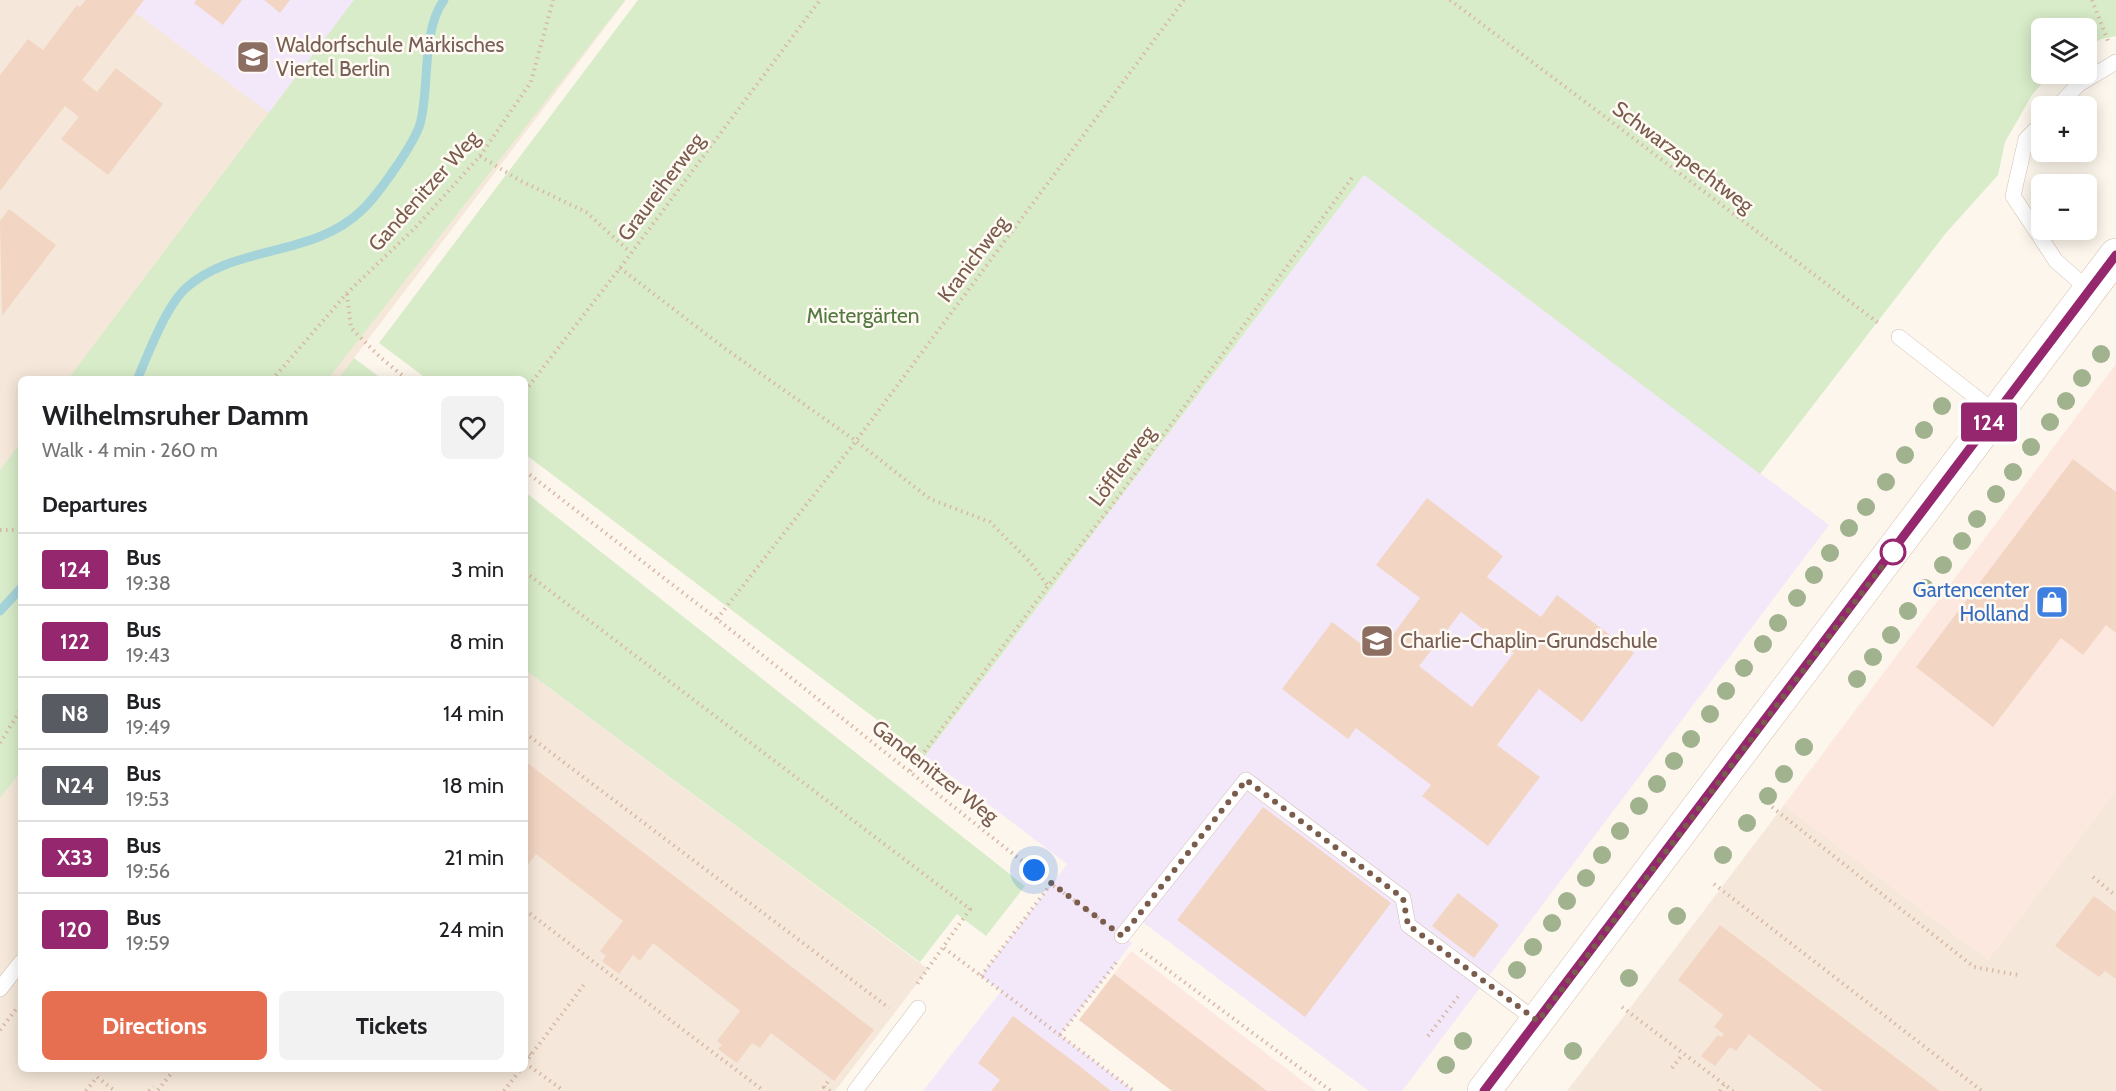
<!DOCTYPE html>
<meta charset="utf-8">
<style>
:root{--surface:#fff;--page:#f2f2f2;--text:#202124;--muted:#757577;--line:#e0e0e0;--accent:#e76f51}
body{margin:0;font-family:Cabin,sans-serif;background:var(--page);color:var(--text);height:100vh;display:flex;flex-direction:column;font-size:22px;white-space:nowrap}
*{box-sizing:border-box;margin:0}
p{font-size:20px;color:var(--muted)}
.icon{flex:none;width:33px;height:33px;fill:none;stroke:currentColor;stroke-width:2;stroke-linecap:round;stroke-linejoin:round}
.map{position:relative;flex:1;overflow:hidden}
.drawer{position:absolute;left:18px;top:376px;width:510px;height:696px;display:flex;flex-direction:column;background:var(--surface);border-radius:9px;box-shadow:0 3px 15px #0003}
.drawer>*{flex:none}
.badge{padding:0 12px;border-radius:4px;font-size:21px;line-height:39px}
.buttons{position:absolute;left:2031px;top:18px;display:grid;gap:12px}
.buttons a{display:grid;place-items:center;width:66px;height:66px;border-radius:9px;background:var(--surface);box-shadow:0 3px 15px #0003;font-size:30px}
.you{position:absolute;width:30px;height:30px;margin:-15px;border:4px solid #fff;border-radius:50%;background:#1a73e8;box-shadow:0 0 0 9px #1a73e833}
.map>.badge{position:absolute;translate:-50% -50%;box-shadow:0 0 0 3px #fff}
h2{padding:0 24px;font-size:22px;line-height:54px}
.round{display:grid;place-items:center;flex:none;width:63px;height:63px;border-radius:9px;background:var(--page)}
.head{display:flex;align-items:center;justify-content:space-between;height:102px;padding:0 24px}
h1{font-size:28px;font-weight:800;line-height:45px}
.action{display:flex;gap:12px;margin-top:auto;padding:12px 24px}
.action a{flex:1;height:69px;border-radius:9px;background:var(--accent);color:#fff;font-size:24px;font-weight:800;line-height:69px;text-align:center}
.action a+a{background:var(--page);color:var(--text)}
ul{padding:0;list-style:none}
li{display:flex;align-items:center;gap:18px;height:72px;padding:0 24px;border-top:2px solid var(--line)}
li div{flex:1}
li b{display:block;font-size:22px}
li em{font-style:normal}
li .badge{min-width:66px;font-weight:700;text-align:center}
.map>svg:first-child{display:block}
</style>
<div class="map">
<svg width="2116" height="1091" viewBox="0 0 2116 1091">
<rect width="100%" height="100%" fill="#fdf6ec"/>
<g fill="#f5e8da">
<polygon points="0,0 626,0 338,379 21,380 21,1070 525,1070 525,670 928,969 835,1091 0,1091"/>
<polygon points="2116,790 2116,1091 1567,1091 1784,805 1988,960"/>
</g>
<g fill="#fde8e0">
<polygon points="2116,364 2116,790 1988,960 1784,805"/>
<polygon points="1131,951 1316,1091 1172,1091 1079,1020"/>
</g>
<g fill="#f3e8fa">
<polygon points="119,0 354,0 269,113"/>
<polygon points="1364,175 1829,525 1402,1091 1369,1091 1137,918 1122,935 1132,943 1060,1035 1134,1091 923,1091 1001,991 981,976 1067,864 925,756"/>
</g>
<g fill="#d8ecc9">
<polygon points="354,0 625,0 328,379 68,379"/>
<polygon points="638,0 2116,0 2116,36 2101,39 2087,47 2086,28 2042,28 2042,74 2050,74 2032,95 2005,142 1998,175 1946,233 1760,474 1364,175 925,756 525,454 525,380 427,379 379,343"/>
<polygon points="354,358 382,379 338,379"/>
<polygon points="21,442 21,771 0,798 0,470"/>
<polygon points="525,492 1025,886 986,936 957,914 920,962 525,670"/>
</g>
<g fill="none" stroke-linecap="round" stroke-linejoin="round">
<g stroke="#a5d3da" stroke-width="9">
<path d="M137 380C148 354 166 306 186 288 235 244 313 258 362 210 378 195 414 144 420 124 430 89 421 31 444 0"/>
<polyline points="0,611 21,588"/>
</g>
</g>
<g fill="#f3d5c3" fill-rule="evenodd">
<polygon points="86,0 144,0 82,80 97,92 116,68 163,104 108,175 61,139 79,117 65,106 0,191 0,75 28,39 43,50 77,5 80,7"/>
<polygon points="196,0 242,0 223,25 194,3"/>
<polygon points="264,0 290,0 280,13"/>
<polygon points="9,209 56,245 2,316 0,221"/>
<polygon points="2073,459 2116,492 2116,633 2106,625 2083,655 2061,638 1993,727 1916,667"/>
<path d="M1427 498 1503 556 1487 577 1541 617 1557 595 1634 653 1582 722 1539 689 1497 745 1540 777 1488 846 1422 796 1431 785 1356 728 1348 739 1282 689 1332 622 1377 656 1420 598 1376 565ZM1461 612 1514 653 1472 707 1419 666Z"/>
<polygon points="525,761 874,1030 834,1081 771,1033 760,1048 752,1043 737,1063 718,1049 722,1045 717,1041 740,1011 653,943 640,961 633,955 619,974 602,961 606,956 600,951 623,921 536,854 525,869"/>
<polygon points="1263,807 1391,903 1305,1017 1177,920"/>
<polygon points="1458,893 1499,925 1474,958 1432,926"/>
<polygon points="2094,896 2116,912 2116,979 2105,971 2099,977 2055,946"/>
<polygon points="1720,925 1940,1091 1823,1091 1749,1034 1736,1051 1730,1047 1715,1066 1701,1056 1718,1035 1721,1037 1724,1034 1714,1027 1723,1015 1678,980"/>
<polygon points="1114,974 1267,1091 1172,1091 1079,1020"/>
<polygon points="1013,1016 1082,1068 1111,1091 991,1091 1000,1080 978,1063"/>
</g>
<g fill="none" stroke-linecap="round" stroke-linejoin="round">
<defs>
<g id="lane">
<polyline points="2058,106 2079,84 2116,62"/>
<polyline points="2042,123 2026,139 2013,196 2056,261 2089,290"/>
<polyline points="1899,337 1996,413"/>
<polyline points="1122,936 1246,780 1403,898 1408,925 1537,1021"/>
<polyline points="0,989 21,962"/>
<polyline points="855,1091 918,1008"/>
</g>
<polyline id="secondary" points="1484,1091 2116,255"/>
</defs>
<use href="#lane" stroke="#d1beb0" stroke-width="16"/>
<use href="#secondary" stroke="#d6c0b0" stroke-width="34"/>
<g stroke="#d9b8a5" stroke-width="4" stroke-dasharray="1.5 4.5" stroke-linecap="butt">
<polyline points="1450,0 1881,325"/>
<polyline points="2092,0 2108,41"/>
<polyline points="480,156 519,180 586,212 630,252"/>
<polyline points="620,268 723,347 856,441 930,499 990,522 1030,562 1048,586"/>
<polyline points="347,294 351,328 381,358 408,380"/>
<polyline points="272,380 347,293 415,228 480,156 531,82 553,0"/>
<polyline points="525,391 620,268 820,0"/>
<polyline points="525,471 717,619 1051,884 1104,922"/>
<polyline points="0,530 21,530"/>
<polyline points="525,572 970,909 917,984"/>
<polyline points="717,619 856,441 1184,0"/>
<polyline points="525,733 889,1008"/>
<polyline points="0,743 21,709"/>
<polyline points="910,771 1048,586 1109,509 1354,175"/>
<polyline points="1772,807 1974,967 2018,975"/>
<polyline points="2093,877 2116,896"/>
<polyline points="1714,884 1982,1091"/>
<polyline points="525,910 764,1091"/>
<polyline points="944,948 1134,1091"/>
<polyline points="1141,950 1331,1091"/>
<polyline points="981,976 1051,884"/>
<polyline points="1622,1007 1733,1091"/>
<polyline points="0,1030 17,1008"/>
<polyline points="1060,1035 1118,960"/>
<polyline points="1428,1036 1460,994"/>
<polyline points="525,1050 531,1055"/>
<polyline points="525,1063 586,982"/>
<polyline points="525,1063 564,1091"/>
<polyline points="1672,1068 1683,1054"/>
<polyline points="158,1090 174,1070"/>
<polyline points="86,1091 97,1077 115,1091"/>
<polyline points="149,1091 153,1086"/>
<polyline points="504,1091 520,1070"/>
<polyline points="830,1091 824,1087 830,1079"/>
<polyline points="1720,1091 1724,1084"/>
</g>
<use href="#lane" stroke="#fff" stroke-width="15"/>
<use href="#secondary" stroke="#fff" stroke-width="33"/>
</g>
<g fill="#a0b28e">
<circle cx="2101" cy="354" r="9"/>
<circle cx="2082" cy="378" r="9"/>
<circle cx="2066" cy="401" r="9"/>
<circle cx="1942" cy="406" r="9"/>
<circle cx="2050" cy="422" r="9"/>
<circle cx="1924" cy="430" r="9"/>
<circle cx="2031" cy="447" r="9"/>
<circle cx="1905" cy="455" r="9"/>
<circle cx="2013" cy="472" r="9"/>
<circle cx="1886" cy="482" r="9"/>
<circle cx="1996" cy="494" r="9"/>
<circle cx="1866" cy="507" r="9"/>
<circle cx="1977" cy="519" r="9"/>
<circle cx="1849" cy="528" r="9"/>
<circle cx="1962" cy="541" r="9"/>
<circle cx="1830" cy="553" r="9"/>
<circle cx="1943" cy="565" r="9"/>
<circle cx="1814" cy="575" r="9"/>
<circle cx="1925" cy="588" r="9"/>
<circle cx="1797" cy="598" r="9"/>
<circle cx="1908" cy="611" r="9"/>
<circle cx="1778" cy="623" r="9"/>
<circle cx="1891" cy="635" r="9"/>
<circle cx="1763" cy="644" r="9"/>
<circle cx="1873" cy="657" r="9"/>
<circle cx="1744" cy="668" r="9"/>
<circle cx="1857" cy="679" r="9"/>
<circle cx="1726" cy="691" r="9"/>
<circle cx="1710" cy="714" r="9"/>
<circle cx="1691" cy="739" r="9"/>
<circle cx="1804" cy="747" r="9"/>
<circle cx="1674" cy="761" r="9"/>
<circle cx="1784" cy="774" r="9"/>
<circle cx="1657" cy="784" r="9"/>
<circle cx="1768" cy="796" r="9"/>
<circle cx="1639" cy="806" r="9"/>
<circle cx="1747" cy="823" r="9"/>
<circle cx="1620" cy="831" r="9"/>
<circle cx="1602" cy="855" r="9"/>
<circle cx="1723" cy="855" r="9"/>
<circle cx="1586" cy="878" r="9"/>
<circle cx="1567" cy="901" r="9"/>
<circle cx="1677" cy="916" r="9"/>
<circle cx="1552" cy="923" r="9"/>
<circle cx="1533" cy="947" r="9"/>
<circle cx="1517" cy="970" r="9"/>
<circle cx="1629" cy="978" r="9"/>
<circle cx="1463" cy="1041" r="9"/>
<circle cx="1573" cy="1051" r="9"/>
<circle cx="1446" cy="1065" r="9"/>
</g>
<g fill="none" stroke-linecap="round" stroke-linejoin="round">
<defs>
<polyline id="line" points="1484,1091 2116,255"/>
</defs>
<use href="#line" stroke="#fff" stroke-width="14"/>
<use href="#line" stroke="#95276e" stroke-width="9"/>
<polyline stroke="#7a5c4d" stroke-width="6" stroke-dasharray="0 10.8" points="1034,870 1122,936 1246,780 1403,898 1408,925 1538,1021 1893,552"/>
</g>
<defs>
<symbol id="school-square" viewBox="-11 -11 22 22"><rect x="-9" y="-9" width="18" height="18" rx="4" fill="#8d6e63" stroke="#fffaf3"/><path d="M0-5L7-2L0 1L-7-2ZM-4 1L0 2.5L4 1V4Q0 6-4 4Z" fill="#fff"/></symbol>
<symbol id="shop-square" viewBox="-11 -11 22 22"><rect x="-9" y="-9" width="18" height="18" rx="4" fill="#3f7fe0" stroke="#fffaf3"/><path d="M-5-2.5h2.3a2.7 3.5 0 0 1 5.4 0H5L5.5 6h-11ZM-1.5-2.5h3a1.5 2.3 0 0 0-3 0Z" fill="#fff"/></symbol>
</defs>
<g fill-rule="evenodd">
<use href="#school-square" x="234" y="38" width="38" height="38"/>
<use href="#shop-square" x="2033" y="583" width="38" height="38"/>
<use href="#school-square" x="1358" y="622" width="38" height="38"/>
</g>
<circle fill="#fff" stroke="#95276e" stroke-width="3" cx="1893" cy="552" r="12"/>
<g text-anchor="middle" stroke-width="5" stroke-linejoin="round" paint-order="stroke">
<g font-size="21" fill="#785e54" stroke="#fffaf3" text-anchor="start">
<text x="276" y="52">Waldorfschule Märkisches<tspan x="276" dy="24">Viertel Berlin</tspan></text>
<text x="1400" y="648">Charlie-Chaplin-Grundschule</text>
</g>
<g font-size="21" fill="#7a5c4d" stroke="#fffaf3">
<text transform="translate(1683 157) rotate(37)" y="7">Schwarzspechtweg</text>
<text transform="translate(661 187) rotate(-53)" y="7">Graureiherweg</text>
<text transform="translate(424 191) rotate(-48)" y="7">Gandenitzer Weg</text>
<text transform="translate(973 259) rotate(-53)" y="7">Kranichweg</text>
<text transform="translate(1122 466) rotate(-53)" y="7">Löfflerweg</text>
<text transform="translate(935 772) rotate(38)" y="7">Gandenitzer Weg</text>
</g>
<g font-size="21" fill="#537a41" stroke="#fffaf3">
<text x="863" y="323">Mietergärten</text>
</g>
<g font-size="21" fill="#366cbe" stroke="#fffaf3" text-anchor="end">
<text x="2029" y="597">Gartencenter<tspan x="2029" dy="24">Holland</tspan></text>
</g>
</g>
</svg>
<div class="buttons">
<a><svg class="icon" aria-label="layers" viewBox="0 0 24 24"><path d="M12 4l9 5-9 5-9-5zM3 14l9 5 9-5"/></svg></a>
<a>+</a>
<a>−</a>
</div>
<div class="you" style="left:1034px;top:870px"></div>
<b class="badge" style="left:1989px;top:422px;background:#95276e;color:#fff">124</b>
<section class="drawer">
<div class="head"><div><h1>Wilhelmsruher Damm</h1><p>Walk · 4 min · 260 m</p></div><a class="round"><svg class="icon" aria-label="heart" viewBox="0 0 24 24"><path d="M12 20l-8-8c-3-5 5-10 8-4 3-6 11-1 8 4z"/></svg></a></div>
<h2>Departures</h2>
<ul>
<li><span class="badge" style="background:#95276e;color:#fff">124</span><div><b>Bus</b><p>19:38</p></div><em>3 min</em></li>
<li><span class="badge" style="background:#95276e;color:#fff">122</span><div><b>Bus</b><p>19:43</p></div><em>8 min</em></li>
<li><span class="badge" style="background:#595b62;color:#fff">N8</span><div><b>Bus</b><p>19:49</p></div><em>14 min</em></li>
<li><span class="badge" style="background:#595b62;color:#fff">N24</span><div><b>Bus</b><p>19:53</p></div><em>18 min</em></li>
<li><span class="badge" style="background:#95276e;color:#fff">X33</span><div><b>Bus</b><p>19:56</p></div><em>21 min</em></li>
<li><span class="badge" style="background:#95276e;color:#fff">120</span><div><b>Bus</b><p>19:59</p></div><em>24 min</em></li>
</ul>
<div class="action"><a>Directions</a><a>Tickets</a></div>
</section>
</div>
